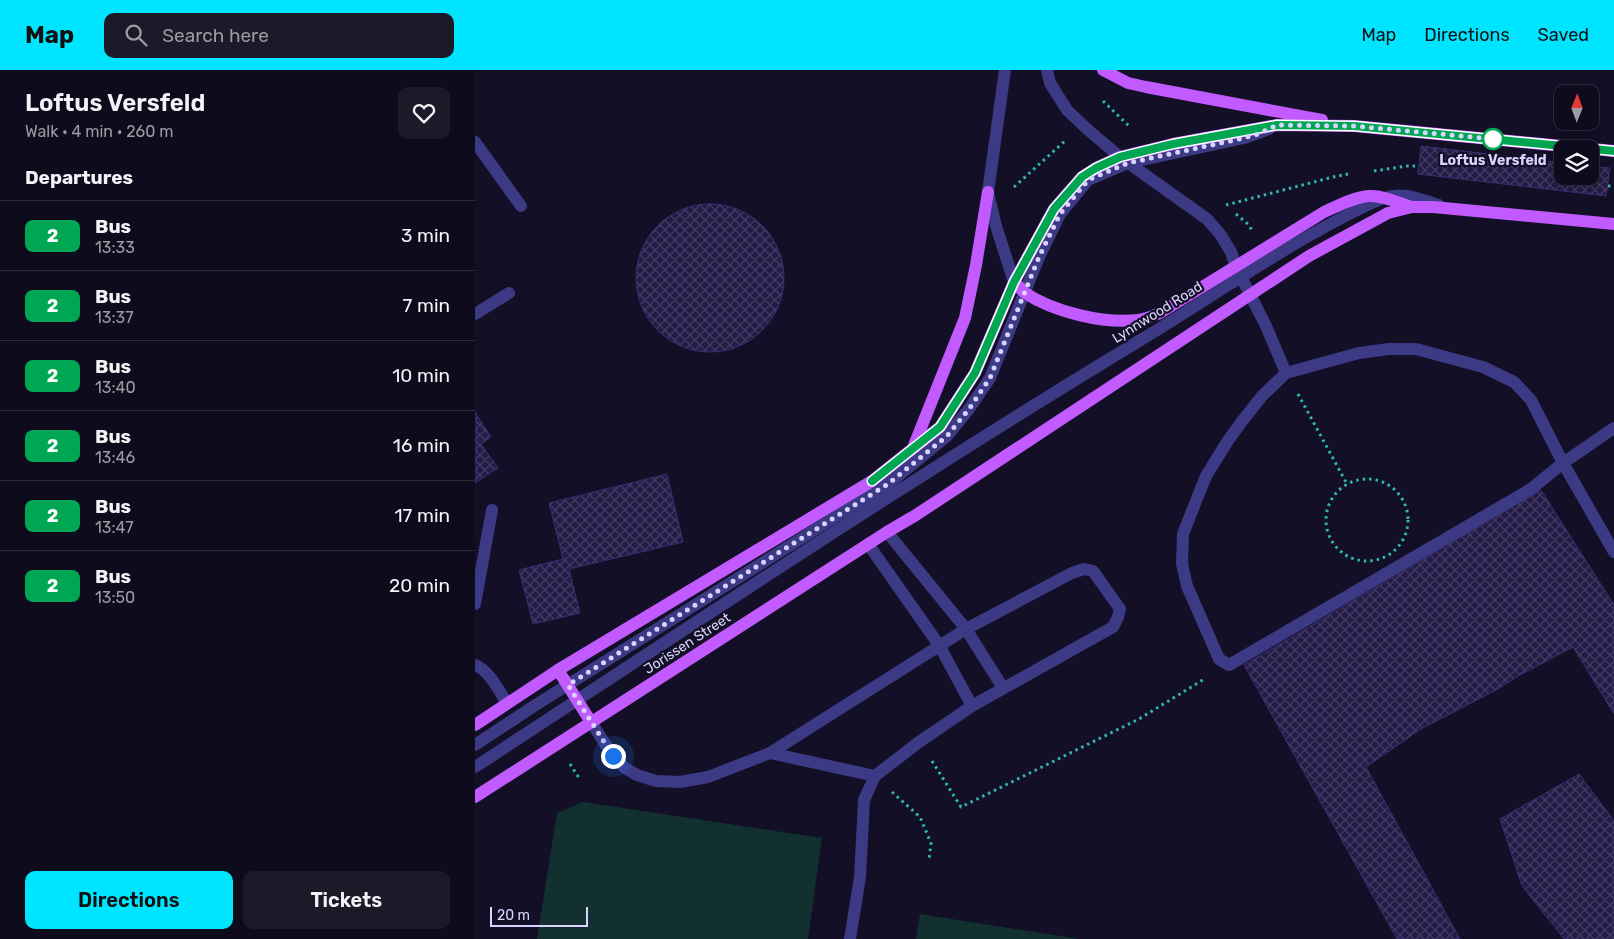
<!DOCTYPE html>
<meta charset="utf-8">
<style>
:root{--surface:#0e0b1c;--page:#1c1929;--text:#f1f3f6;--muted:#9b9ba3;--line:#2e2b3b;--accent:#00e5ff}
body{margin:0;font-family:Rubik,sans-serif;background:var(--page);color:var(--text);height:100vh;display:flex;flex-direction:column;font-size:19px;white-space:nowrap}
*{box-sizing:border-box;margin:0}
p{font-size:16px;color:var(--muted)}
.icon{flex:none;width:28px;height:28px;fill:none;stroke:currentColor;stroke-width:2;stroke-linecap:round;stroke-linejoin:round}
.map{position:relative;flex:1;overflow:hidden}
.drawer{display:flex;flex-direction:column;background:var(--surface);width:475px}
.drawer>*{flex:none}
.badge{padding:0 10px;border-radius:8px;font-size:18px;line-height:32px}
.needle{width:32px;rotate:1deg}
.fabs{position:absolute;left:1079px;top:15px;display:grid;gap:10px}
.fabs a{display:grid;place-items:center;width:45px;height:45px;border-radius:10px;background:var(--surface);box-shadow:0 2px 12px #0003,0 0 0 1px var(--line);font-size:25px}
.scale{position:absolute;left:15px;bottom:12px;width:98px;box-sizing:border-box;padding-left:5px;border:2px solid #d9d4ff;border-top:0;font-size:14px;line-height:18px;white-space:nowrap;color:#d9d4ff;-webkit-text-stroke:4px #130f26;paint-order:stroke}
.you{position:absolute;width:25px;height:25px;margin:-12px;border:4px solid #fff;border-radius:50%;background:#1a73e8;box-shadow:0 0 0 8px #1a73e833}
.map>.badge{position:absolute;translate:-50% -50%;box-shadow:0 0 0 2px #fff}
h2{padding:0 25px;font-size:19px;line-height:45px}
.round{display:grid;place-items:center;flex:none;width:52px;height:52px;border-radius:10px;background:var(--page)}
.overview{display:flex;align-items:center;justify-content:space-between;height:85px;padding:0 25px}
h1{font-size:24px;font-weight:600;line-height:38px}
.button{display:flex;gap:10px;margin-top:auto;padding:10px 25px}
.button a{flex:1;height:58px;border-radius:10px;background:var(--accent);color:#111;font-size:20px;font-weight:600;line-height:58px;text-align:center}
.button a+a{background:var(--page);color:var(--text)}
ul{padding:0;list-style:none}
li{display:flex;align-items:center;gap:15px;height:70px;padding:0 25px;border-top:1px solid var(--line)}
li div{flex:1}
li b{display:block;font-size:19px}
li em{font-style:normal}
li .badge{min-width:55px;font-weight:700;text-align:center}
header{display:flex;align-items:center;gap:30px;box-sizing:border-box;height:70px;padding:0 25px;background:var(--accent);color:#111}
header strong{font-size:24px}
nav{display:flex;gap:28px;margin-inline-start:auto;font-size:18px}
.search{width:350px;height:45px;background:var(--page);display:flex;align-items:center;gap:12px;box-sizing:border-box;padding:0 18px;border-radius:10px;color:var(--muted);font-size:19px}
main{display:flex;flex:1;min-height:0}
.map>svg:first-child{display:block}
</style>
<header>
<strong>Map</strong>
<div class="search"><svg class="icon" aria-label="search" viewBox="0 0 24 24"><circle cx="10" cy="10" r="6"/><path d="M15 15l6 6"/></svg>Search here</div>
<nav><a>Map</a><a>Directions</a><a>Saved</a></nav>
</header>
<main>
<section class="drawer">
<div class="overview"><div><h1>Loftus Versfeld</h1><p>Walk · 4 min · 260 m</p></div><a class="round"><svg class="icon" aria-label="heart" viewBox="0 0 24 24"><path d="M12 20l-8-8c-3-5 5-10 8-4 3-6 11-1 8 4z"/></svg></a></div>
<h2>Departures</h2>
<ul>
<li><span class="badge" style="background:#00a651;color:#fff">2</span><div><b>Bus</b><p>13:33</p></div><em>3 min</em></li>
<li><span class="badge" style="background:#00a651;color:#fff">2</span><div><b>Bus</b><p>13:37</p></div><em>7 min</em></li>
<li><span class="badge" style="background:#00a651;color:#fff">2</span><div><b>Bus</b><p>13:40</p></div><em>10 min</em></li>
<li><span class="badge" style="background:#00a651;color:#fff">2</span><div><b>Bus</b><p>13:46</p></div><em>16 min</em></li>
<li><span class="badge" style="background:#00a651;color:#fff">2</span><div><b>Bus</b><p>13:47</p></div><em>17 min</em></li>
<li><span class="badge" style="background:#00a651;color:#fff">2</span><div><b>Bus</b><p>13:50</p></div><em>20 min</em></li>
</ul>
<div class="button"><a>Directions</a><a>Tickets</a></div>
</section>
<div class="map">
<svg width="1139" height="869" viewBox="0 0 1139 869">
<defs>
<pattern id="building-cross-hatch" width="8" height="8" patternUnits="userSpaceOnUse" patternTransform="scale(1.25)"><rect width="8" height="8" fill="#241b47"/><path d="M0 0l8 8M0 8l8-8" fill="none" stroke="#433b63"/></pattern>
</defs>
<rect width="100%" height="100%" fill="#130f26"/>
<g fill="#12302f">
<polygon points="108,732 347,768 333,869 62,869 82,743"/>
<polygon points="445,844 604,869 441,869"/>
</g>
<g fill="url(#building-cross-hatch)" stroke="#3b2d73">
<polygon points="946,76 1088,93 1088,106 1115,106 1115,96 1135,98 1131,126 943,104"/>
<circle cx="235" cy="208" r="74"/>
<polygon points="0,342 16,367 6,374 23,398 0,413"/>
<polygon points="192,404 208,472 94,499 105,543 58,554 44,500 88,489 74,433"/>
<polygon points="1066,420 1139,535 1139,644 1098,577 1043,606 1023,619 946,659 891,697 985,869 922,869 769,595"/>
<polygon points="1104,704 1139,751 1139,869 1089,869 1047,816 1025,749"/>
</g>
<g fill="none" stroke-linecap="round" stroke-linejoin="round">
<g stroke="#2fb8b0" stroke-width="3" stroke-dasharray="2.5 4" stroke-linecap="butt">
<polyline points="628,31 656,58"/>
<polyline points="899,101 932,96 944,96"/>
<polyline points="1133,116 1139,116"/>
<polyline points="539,117 591,70"/>
<polyline points="751,135 858,107 873,104"/>
<polyline points="761,144 774,155 777,161"/>
<polyline points="823,324 872,414"/>
<circle cx="892" cy="450" r="41"/>
<polyline points="457,691 486,737 664,649 731,608"/>
<polyline points="95,694 104,708"/>
<polyline points="417,722 445,747 456,773 454,790"/>
</g>
<g stroke="#3d3a85" stroke-width="12">
<polyline points="530,0 513,122 521,156 539,212"/>
<polyline points="572,0 575,13 592,40 612,59 645,87 732,149 745,164 756,182 761,197 791,256 811,303"/>
<polyline points="0,72 46,136"/>
<polyline points="0,244 34,223"/>
<polyline points="1139,358 1088,393 1056,419 754,595 744,589 712,516 707,494 708,464 731,406 752,372 768,350 787,326 811,303 884,283 914,279 941,279 1008,297 1039,312 1056,330 1088,393 1139,482"/>
<polyline points="412,462 491,559 528,618"/>
<polyline points="393,474 464,575 497,636"/>
<polyline points="0,534 17,440"/>
<path d="M0 595C14 600 24 621 32 633"/>
<polyline points="116,652 138,686 150,698 162,705 181,711 205,712 233,707 295,683 491,559 597,503 609,499 618,501 645,539 643,547 638,557 497,636 444,672 400,706 389,730 385,807 375,869"/>
<polyline points="0,675 59,636 413,414 472,366 494,339 515,308 564,187 585,144 613,110 653,93 769,68 794,59"/>
<polyline points="295,683 400,706"/>
<path d="M0 697C220 553 439 407 664 271 726 234 785 192 848 158 868 147 888 136 909 128 928 121 946 130 964 135"/>
</g>
<g stroke="#c25bff" stroke-width="12">
<polyline points="628,0 653,13 671,17 847,50"/>
<path d="M539 212C543 215 546 220 550 223 579 242 628 254 663 250 670 249 678 246 685 243L849 142C863 136 879 127 894 126 908 125 924 133 937 137"/>
<polyline points="438,378 490,248 501,195 513,122"/>
<polyline points="83,600 116,652"/>
<polyline points="0,655 83,600 397,411 465,357 500,303 539,212 579,139 607,107 621,98 645,87 698,74 802,55 879,56 1139,81"/>
<polyline points="0,727 412,462 441,445 834,186 913,143 937,137 958,137 1139,154"/>
</g>
</g>
<g fill="none" stroke-linecap="round" stroke-linejoin="round">
<defs>
<polyline id="line" points="397,411 465,357 500,303 539,212 579,139 607,107 621,98 645,87 698,74 802,55 879,56 1139,81"/>
</defs>
<use href="#line" stroke="#fff" stroke-width="11"/>
<use href="#line" stroke="#00a651" stroke-width="8"/>
<polyline stroke="#d9d4ff" stroke-width="5" stroke-dasharray="0 9" points="138,686 93,615 413,414 472,366 494,339 515,308 564,187 585,144 613,110 653,93 769,68 783,64 802,55 879,56 1018,69"/>
</g>
<circle fill="#fff" stroke="#00a651" stroke-width="2.5" cx="1018" cy="69" r="10"/>
<g text-anchor="middle" stroke-width="4.5" stroke-linejoin="round" paint-order="stroke">
<g font-size="14" font-weight="bold" fill="#d9d4ff" stroke="#130f26">
<text x="1018" y="95">Loftus Versfeld</text>
</g>
<g font-size="14" fill="#d9d4ff" stroke="#130f26">
<text transform="translate(682 242) rotate(-32)" y="5">Lynnwood Road</text>
<text transform="translate(212 573) rotate(-33)" y="5">Jorissen Street</text>
</g>
</g>
</svg>
<div class="fabs">
<a><svg class="needle" viewBox="-14 -14 28 28"><path d="M0-13l5 13h-10z" fill="#e53935"/><path d="M0 13l5-13h-10z" fill="#9b9ba3"/></svg></a>
<a><svg class="icon" aria-label="layers" viewBox="0 0 24 24"><path d="M12 4l9 5-9 5-9-5zM3 14l9 5 9-5"/></svg></a>
</div>
<div class="scale">20 m</div>
<div class="you" style="left:138px;top:686px"></div>
</div>
</main>
